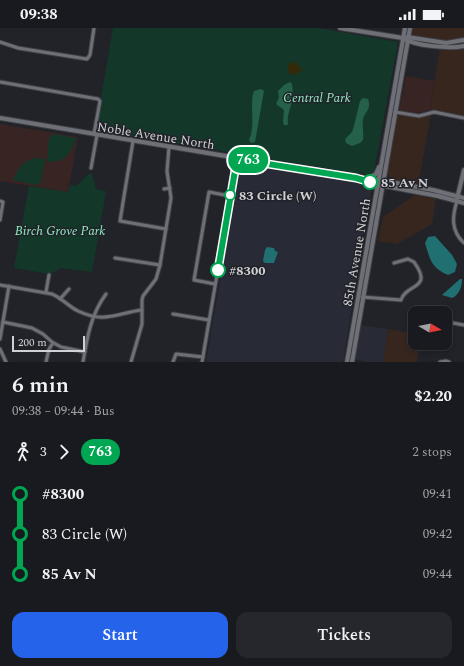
<!DOCTYPE html>
<meta charset="utf-8">
<style>
:root{--surface:#191a1f;--page:#26272c;--text:#f1f3f6;--muted:#9fa1a4;--line:#37383d;--accent:#2563eb}
body{margin:0;font-family:Spectral,serif;background:var(--page);color:var(--text);height:100vh;display:flex;flex-direction:column;font-size:15px;white-space:nowrap}
*{box-sizing:border-box;margin:0}
p{font-size:13px;color:var(--muted)}
.icon{flex:none;width:22px;height:22px;fill:none;stroke:currentColor;stroke-width:2;stroke-linecap:round;stroke-linejoin:round}
.map{position:relative;height:334px;overflow:hidden}
.side{display:flex;flex-direction:column;background:var(--surface);flex:1}
.side>*{flex:none}
.badge{padding:0 8px;border-radius:13px;font-size:14px;line-height:26px}
.needle{width:26px;rotate:100deg}
.fabs{position:absolute;left:408px;top:278px;display:grid;gap:8px}
.fabs a{display:grid;place-items:center;width:44px;height:44px;border-radius:8px;background:var(--surface);box-shadow:0 2px 6px #0003,0 0 0 1px var(--line);font-size:20px}
.scale{position:absolute;left:12px;bottom:10px;width:73px;box-sizing:border-box;padding-left:4px;border:2px solid #d0d1d5;border-top:0;font-size:11px;line-height:14px;white-space:nowrap;color:#d0d1d5;-webkit-text-stroke:3px #212329;paint-order:stroke}
.map>.badge{position:absolute;translate:-50% -50%;box-shadow:0 0 0 2px #fff}
.legs{display:flex;align-items:center;gap:6px;height:44px;padding:0 12px;font-size:13px}
.legs p{margin-inline-start:auto}
.summary{display:flex;align-items:center;justify-content:space-between;height:68px;padding:0 12px}
h1{font-size:22px;font-weight:600;line-height:30px}
.cta{display:flex;gap:8px;margin-top:auto;padding:8px 12px}
.cta a{flex:1;height:46px;border-radius:12px;background:var(--accent);color:#fff;font-size:16px;font-weight:600;line-height:46px;text-align:center}
.cta a+a{background:var(--page);color:var(--text)}
ul{padding:0 12px;list-style:none}
li{display:flex;align-items:center;gap:14px;height:40px;font-size:15px}
li i{display:grid;place-items:center;width:6px;height:100%;margin:0 5px;background:currentColor}
li i::after{content:'';width:10px;height:10px;margin:-5px;border:3px solid;border-radius:50%;background:var(--surface)}
li p{margin-inline-start:auto}
li:first-child i{background:linear-gradient(#0000 50%,currentColor 0)}
li:last-child i{background:linear-gradient(currentColor 50%,#0000 0)}
.status{display:flex;justify-content:space-between;align-items:center;height:28px;padding:0 20px;background:var(--surface);direction:ltr}
.status svg{height:11px;fill:currentColor}
.map>svg:first-child{display:block}
</style>
<div class="status"><b>09:38</b><svg viewBox="0 0 49 12"><path d="M0 12V9h3v3zM5 12V6h3v6zM10 12V3h3v9zM15 12V0h3v12zM26 1h20v11H26zM47 4h2v5h-2z"/></svg></div>
<div class="map">
<svg width="464" height="334" viewBox="0 0 464 334">
<rect width="100%" height="100%" fill="#212329"/>
<g fill="#37261e">
<polygon points="411,0 464,0 464,11 449,13 412,8 410,7"/>
<polygon points="464,18 464,88 430,82 440,20"/>
<polygon points="431,86 418,158 394,153 390,150 387,143 397,88 400,87 420,89"/>
<polygon points="415,167 436,171 432,196 397,216 378,213 383,189"/>
<polygon points="388,301 415,306 415,315 420,315 417,334 383,334"/>
</g>
<g fill="#282a36">
<polygon points="240,136 372,157 343,334 206,334"/>
<polygon points="360,297 388,301 383,334 367,334 354,331"/>
</g>
<g fill="#382423">
<polygon points="406,48 434,53 430,82 417,85 399,83"/>
<polygon points="0,96 78,109 68,164 0,153"/>
</g>
<g fill="#133829">
<polygon points="113,0 318,0 398,14 374,143 368,147 97,103 102,72 101,69"/>
<path d="M53 106 76 110C70 127 66 134 47 134L49 110Z"/>
<path d="M34 130 45 131 41 154 36 157 13 152C19 139 21 135 34 130Z"/>
<polygon points="89,146 92,146 96,161 106,163 92,244 61,240 50,246 14,240 29,158 68,164 70,157 76,158"/>
</g>
<g fill="#256048">
<path d="M290 54 292 56C293 63 293 71 291 77 289 84 287 89 288 97H284L283 94 284 82 276 76 279 69 278 63 284 57Z"/>
<path d="M261 61 264 63 255 114 251 115 249 112C256 97 249 76 254 63Z"/>
<path d="M363 70 368 71C372 82 364 84 363 92 362 97 364 105 363 112L360 115 352 118 346 115 345 111 352 104 354 98 360 73Z"/>
</g>
<polygon fill="#322a08" points="295,34 302,41 302,43 293,47 289,45 287,40 290,35"/>
<g fill="#207072">
<path d="M435 208 452 227 457 236 455 244 448 247C431 240 430 231 425 215L428 209Z"/>
<polygon points="267,219 274,220 275,223 278,224 274,235 265,235 263,233 265,222"/>
<path d="M460 251H462C462 259 459 267 452 270L442 267Z"/>
</g>
<g fill="none" stroke-linecap="round" stroke-linejoin="round">
<defs>
<g id="street">
<polyline points="0,14 18,20 87,31 90,27 94,0"/>
<polyline points="0,54 98,71 100,73 94,106"/>
<polyline points="395,84 419,88 434,84 464,90"/>
<polyline points="133,113 120,193 166,201"/>
<polyline points="91,140 97,107"/>
<polyline points="164,161 170,160"/>
<polyline points="0,173 3,174 0,192"/>
<path d="M457 173C452 189 451 203 464 215"/>
<polyline points="115,230 160,237"/>
<polyline points="215,256 194,252 209,164 230,168"/>
<path d="M0 257 52 266C62 270 69 279 78 283 105 296 117 285 142 282"/>
<polyline points="46,264 49,247"/>
<path d="M362 269 401 272C406 255 434 262 414 234L408 231 394 235"/>
<polyline points="60,271 69,261"/>
<polyline points="173,286 209,292"/>
<polyline points="446,290 453,295 464,297"/>
<polyline points="3,294 32,300 43,306 52,314 61,319 85,324"/>
<polyline points="0,311 9,258"/>
<polyline points="0,321 6,334"/>
<polyline points="46,334 49,321 53,315"/>
<path d="M83 334C87 310 91 286 106 266"/>
<polyline points="131,334 142,296 142,272 143,268 156,251 160,237 171,170 167,143 169,119"/>
<polyline points="173,334 176,326 203,329"/>
<polyline points="202,334 237,131"/>
<polyline points="440,334 446,333 449,334"/>
</g>
<g id="secondary">
<path d="M340 0 403 10C415 18 450 21 464 18"/>
<polyline points="407,9 446,15 464,12"/>
<polyline points="0,90 356,150 385,158 438,168 464,175"/>
<polyline points="358,150 369,150 433,162 464,170"/>
<polyline points="369,150 376,146 379,139"/>
<polyline points="457,171 464,142"/>
<polyline points="347,334 405,0"/>
<polyline points="352,334 410,0"/>
</g>
</defs>
<use href="#street" stroke="#3e3f44" stroke-width="5"/>
<use href="#secondary" stroke="#3e3f44" stroke-width="6"/>
<use href="#street" stroke="#6e6f77" stroke-width="3"/>
<use href="#secondary" stroke="#6e6f77" stroke-width="4"/>
</g>
<g fill="none" stroke-linecap="round" stroke-linejoin="round">
<defs>
<polyline id="line-1" points="218,242 237,131 356,150 370,154"/>
</defs>
<use href="#line-1" stroke="#fff" stroke-width="9"/>
<use href="#line-1" stroke="#00a651" stroke-width="6"/>
</g>
<g fill="#fff" stroke="#00a651" stroke-width="2">
<circle cx="370" cy="154" r="7"/>
<circle cx="230" cy="167" r="5"/>
<circle cx="218" cy="242" r="7"/>
</g>
<g text-anchor="middle" stroke-width="3" stroke-linejoin="round" paint-order="stroke">
<g font-size="13" font-style="italic" fill="#8fe9c0" stroke="#212329">
<text x="317" y="74">Central Park</text>
<text x="60" y="207">Birch Grove Park</text>
</g>
<g font-size="13" fill="#d0d1d5" stroke="#212329">
<text transform="translate(156 107) rotate(9)" y="5">Noble Avenue North</text>
<text transform="translate(356 224) rotate(-80)" y="5">85th Avenue North</text>
</g>
<g font-size="13" font-weight="bold" fill="#d0d1d5" stroke="#212329" text-anchor="start">
<text x="381" y="159">85 Av N</text>
<text x="239" y="172">83 Circle (W)</text>
<text x="229" y="247">#8300</text>
</g>
</g>
</svg>
<div class="fabs">
<a><svg class="needle" viewBox="-14 -14 28 28"><path d="M0-13l5 13h-10z" fill="#e53935"/><path d="M0 13l5-13h-10z" fill="#9fa1a4"/></svg></a>
</div>
<div class="scale">200 m</div>
<b class="badge" style="left:248px;top:132px;background:#00a651;color:#fff">763</b>
</div>
<section class="side">
<div class="summary"><div><h1>6 min</h1><p>09:38 – 09:44 · Bus</p></div><b>$2.20</b></div>
<div class="legs"><svg class="icon" aria-label="walk" viewBox="0 0 24 24"><circle cx="13" cy="4" r="2"/><path d="M13 8l-2 6 4 7M11 14l-3 7M7 12l3-4h3l4 4"/></svg>3<svg class="icon" aria-label="forward" viewBox="0 0 24 24"><path d="M9 5l7 7-7 7"/></svg><b class="badge" style="background:#00a651;color:#fff">763</b><p>2 stops</p></div>
<ul>
<li><i style="color:#00a651"></i><b>#8300</b><p>09:41</p></li>
<li><i style="color:#00a651"></i><span>83 Circle (W)</span><p>09:42</p></li>
<li><i style="color:#00a651"></i><b>85 Av N</b><p>09:44</p></li>
</ul>
<div class="cta"><a>Start</a><a>Tickets</a></div>
</section>
